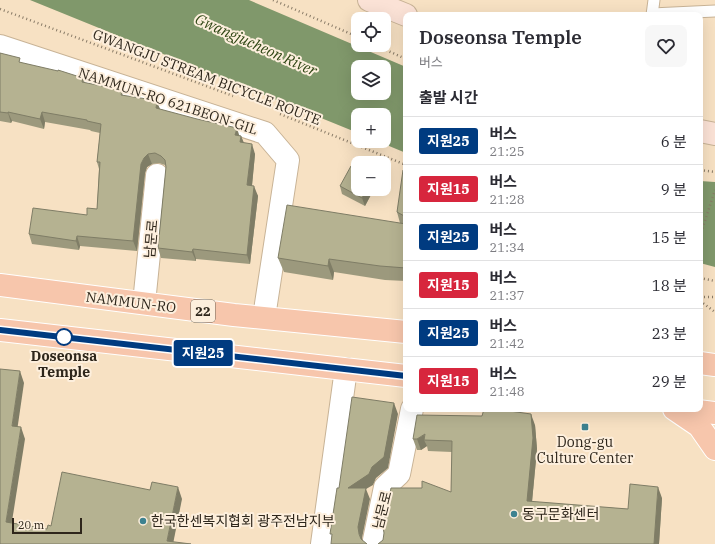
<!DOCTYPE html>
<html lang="ko">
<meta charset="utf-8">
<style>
:root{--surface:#fff;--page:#f7f7f7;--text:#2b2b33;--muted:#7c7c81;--line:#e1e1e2}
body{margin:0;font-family:"IBM Plex Serif","Noto Sans KR",serif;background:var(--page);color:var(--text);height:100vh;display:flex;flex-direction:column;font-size:15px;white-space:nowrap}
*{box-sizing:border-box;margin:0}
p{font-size:13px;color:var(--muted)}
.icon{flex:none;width:22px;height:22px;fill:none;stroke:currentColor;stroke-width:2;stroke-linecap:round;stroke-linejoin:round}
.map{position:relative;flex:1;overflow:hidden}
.side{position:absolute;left:403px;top:12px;width:300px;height:400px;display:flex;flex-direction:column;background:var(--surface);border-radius:8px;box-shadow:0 4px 16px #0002}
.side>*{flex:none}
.badge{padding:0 8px;border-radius:3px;font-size:14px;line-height:26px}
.buttons{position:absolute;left:351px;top:12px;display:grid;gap:8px}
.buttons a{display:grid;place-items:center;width:40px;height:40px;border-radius:8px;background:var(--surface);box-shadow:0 4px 16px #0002;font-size:20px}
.scale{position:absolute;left:12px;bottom:10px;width:70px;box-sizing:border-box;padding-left:4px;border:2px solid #2e261b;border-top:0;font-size:11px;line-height:14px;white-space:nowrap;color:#2e261b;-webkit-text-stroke:3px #fdefdd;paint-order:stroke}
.map>.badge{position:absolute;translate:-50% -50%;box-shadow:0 0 0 2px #fff}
h2{padding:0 16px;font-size:15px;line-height:36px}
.round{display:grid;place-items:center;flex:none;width:42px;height:42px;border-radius:8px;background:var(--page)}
.head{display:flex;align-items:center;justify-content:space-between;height:68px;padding:0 16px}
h1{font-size:19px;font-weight:600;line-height:30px}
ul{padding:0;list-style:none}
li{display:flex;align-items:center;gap:12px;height:48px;padding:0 16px;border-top:1px solid var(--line)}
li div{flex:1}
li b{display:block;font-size:15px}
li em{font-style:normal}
li .badge{min-width:44px;font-weight:700;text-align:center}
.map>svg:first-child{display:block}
</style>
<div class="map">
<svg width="715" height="544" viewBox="0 0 715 544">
<rect width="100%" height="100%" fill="#f7e1c3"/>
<g fill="#80986b" fill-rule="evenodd">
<path d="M30 0H249L406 67V153L377 141H384V115H358V133ZM358 67H384V93H358Z"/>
<polygon points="700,181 715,182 715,267 700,263"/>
</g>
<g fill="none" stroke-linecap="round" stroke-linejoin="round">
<defs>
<g id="service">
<polyline points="652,14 715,11"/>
<polyline points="652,15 654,0"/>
</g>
<g id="minor">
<polyline points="0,46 265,133 288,160 264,317"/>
<polyline points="144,303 157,175"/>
<polyline points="322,544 346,369"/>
<polyline points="376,544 374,540 385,487 399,474 412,409"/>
</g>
<g id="secondary">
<polyline points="369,0 406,15"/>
<polyline points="700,131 715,134"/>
</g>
<g id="primary">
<polyline points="0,285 234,315 406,332"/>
<polyline points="0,330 406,376"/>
<polyline points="700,363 715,365"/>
<polyline points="674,409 699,426 715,449"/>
<polyline points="682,409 715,413"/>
</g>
</defs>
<use href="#service" stroke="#c8b396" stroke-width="13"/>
<use href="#minor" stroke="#c8b396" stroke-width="24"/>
<use href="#secondary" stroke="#c8b396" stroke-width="24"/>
<use href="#primary" stroke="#fff" stroke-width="24"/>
<g stroke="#897b67" stroke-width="2.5" stroke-dasharray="1 3" stroke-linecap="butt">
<polyline points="273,0 358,37"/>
<polyline points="0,9 233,96"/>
<polyline points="375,45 406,59"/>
<polyline points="280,114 406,165"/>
<polyline points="700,170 715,172"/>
<polyline points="700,236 715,190"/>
<polyline points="700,278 715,281"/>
<polyline points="700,297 715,297"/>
<polyline points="700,301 715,312"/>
</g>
<use href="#service" stroke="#fff" stroke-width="11"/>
<use href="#minor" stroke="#fff" stroke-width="22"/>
<use href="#secondary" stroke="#fbe2d6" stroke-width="22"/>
<use href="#primary" stroke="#f7c6ac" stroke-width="22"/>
</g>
<g fill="#9c997d">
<polygon points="0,53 22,63 83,78 85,83 122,91 123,96 157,102 160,109 241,136 244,143 255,154 252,186 258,196 250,264 196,259 196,261 161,258 158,248 166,167 165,165 159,163 152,164 147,167 145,173 137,251 80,246 79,250 32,244 29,234 87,215 97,209 99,169 97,162 100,133 91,131 90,130 45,122 44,129 12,121 11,123 0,121"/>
<polygon points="406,170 406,281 385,280 334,272 333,280 284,272 278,258 400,223 397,212"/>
<polygon points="340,186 374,189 365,206 342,194"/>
<polygon points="535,425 537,449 532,502 628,509 662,498 659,544 378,544 451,492 452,452 428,451 427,446 421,450 417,450 413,439"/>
</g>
<g fill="#7f7d66">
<polygon points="157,102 161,112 156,108"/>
<polygon points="8,112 12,121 11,123 8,113"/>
<polygon points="42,112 45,122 44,129 40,119"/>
<polygon points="237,128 240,138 235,135"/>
<polygon points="241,136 245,146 240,142"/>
<polygon points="252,144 255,154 251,195 247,185"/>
<polygon points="148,154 152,164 147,167 145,173 137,251 133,241 141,164 144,158"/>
<polygon points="254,186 258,196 250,264 247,255"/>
<polygon points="367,189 374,189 365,206 362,198"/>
<polygon points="77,236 80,246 79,250 76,241"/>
<polygon points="193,249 196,259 196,261 192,252"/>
<polygon points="329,259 334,272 333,280 328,266"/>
<polygon points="20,371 24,383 16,438 12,426"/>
<polygon points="394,403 398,414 388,468 376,478 373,485 366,489 370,499 362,538 363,544 359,534 348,488"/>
<polygon points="531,414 535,425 537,449 531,512 527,501"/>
<polygon points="21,427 25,439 10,534 6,522"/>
<polygon points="425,434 424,440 427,446 421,450 417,439"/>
<polygon points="178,487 182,499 173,544 167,541"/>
<polygon points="658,487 662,498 659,544 654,544"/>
</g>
<g fill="#b5b291" stroke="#7f7d66">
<polygon points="0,53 20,58 19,62 58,71 58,70 83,78 82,82 112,88 122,91 121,95 147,99 157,102 156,108 197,119 237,128 235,135 241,136 240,142 252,144 247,185 254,186 247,255 193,249 192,252 158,248 166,167 165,160 161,156 155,153 148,154 144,158 141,164 133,241 77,236 76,241 29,234 33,208 87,215 87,208 97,209 100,162 97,162 101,124 87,121 87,120 42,112 40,119 8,112 8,113 0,112"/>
<polygon points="351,166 358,170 358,189 367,189 362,198 340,186"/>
<polygon points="403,170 406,170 406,217 397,212"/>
<polygon points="287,205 406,224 406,268 380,266 329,259 328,266 278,258"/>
<polygon points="0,369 20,371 12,426 21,427 6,522 47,529 48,525 51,526 62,472 150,490 152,482 178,487 167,541 191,544 0,544"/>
<polygon points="352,397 394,403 384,457 372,467 369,474 348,488 366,488 358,527 359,534 361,539 367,544 331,544 332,534 330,534 337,488 339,488"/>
<polygon points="484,409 495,409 531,414 533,438 527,501 628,509 630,484 658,487 654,544 378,544 383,540 384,533 383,527 391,488 422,488 422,481 451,492 452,441 424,440 425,434 417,439 413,439 417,415 482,416"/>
</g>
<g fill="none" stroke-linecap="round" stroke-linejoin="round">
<defs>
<polyline id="line" points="0,330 406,376"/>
</defs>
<use href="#line" stroke="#fff" stroke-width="9"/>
<use href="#line" stroke="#003b80" stroke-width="6"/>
</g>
<circle fill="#fff" stroke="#003b80" stroke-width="2" cx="64" cy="337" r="8"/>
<g fill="#3d8290" stroke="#fdefdd" stroke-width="1.5">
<rect x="581" y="423" width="8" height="8" rx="2"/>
<circle cx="514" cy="514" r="4"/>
<circle cx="143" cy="521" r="4"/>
</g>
<g text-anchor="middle" stroke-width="4" stroke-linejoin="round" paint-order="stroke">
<rect fill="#fdefdd" stroke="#6c6255" stroke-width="1" x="191" y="300" width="24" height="22" rx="3"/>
<g font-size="13" font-weight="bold" fill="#2e261b">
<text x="203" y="316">22</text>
</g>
<g font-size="14" fill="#2e261b" stroke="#fdefdd">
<text transform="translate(207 77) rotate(21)" y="5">GWANGJU STREAM BICYCLE ROUTE</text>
<text transform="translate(168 101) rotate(18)" y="5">NAMMUN-RO 621BEON-GIL</text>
<text transform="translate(151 239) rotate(-85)" y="5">남문로</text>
<text transform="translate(131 302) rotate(7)" y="5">NAMMUN-RO</text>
<text transform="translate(382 510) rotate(-76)" y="5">남문로</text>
</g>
<g font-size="14" font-weight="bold" fill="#2e261b" stroke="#fdefdd">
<text x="64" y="361">Doseonsa<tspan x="64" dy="16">Temple</tspan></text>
</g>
<g font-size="14" fill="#2e261b" stroke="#fdefdd" text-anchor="start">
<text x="585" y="447" text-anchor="middle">Dong-gu<tspan x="585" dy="16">Culture Center</tspan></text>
<text x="522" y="519">동구문화센터</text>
<text x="151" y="526">한국한센복지협회 광주전남지부</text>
</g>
<g font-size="15" font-style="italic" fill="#2e4513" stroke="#fdefdd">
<text transform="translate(256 45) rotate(24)" y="5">Gwangjucheon River</text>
</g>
</g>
</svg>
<div class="buttons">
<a><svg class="icon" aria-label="locate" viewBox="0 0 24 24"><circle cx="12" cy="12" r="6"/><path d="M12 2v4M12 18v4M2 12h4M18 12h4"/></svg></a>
<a><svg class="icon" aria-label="layers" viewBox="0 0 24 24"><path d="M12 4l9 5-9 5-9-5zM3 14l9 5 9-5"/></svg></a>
<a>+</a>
<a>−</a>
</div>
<div class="scale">20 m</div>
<b class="badge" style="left:203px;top:353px;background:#003b80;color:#fff">지원25</b>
<section class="side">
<div class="head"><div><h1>Doseonsa Temple</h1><p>버스</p></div><a class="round"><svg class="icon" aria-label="heart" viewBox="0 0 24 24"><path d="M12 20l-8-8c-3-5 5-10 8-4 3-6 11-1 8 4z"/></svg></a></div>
<h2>출발 시간</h2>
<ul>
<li><span class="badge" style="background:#003b80;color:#fff">지원25</span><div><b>버스</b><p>21:25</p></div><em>6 분</em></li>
<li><span class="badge" style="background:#d7263d;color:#fff">지원15</span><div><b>버스</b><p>21:28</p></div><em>9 분</em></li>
<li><span class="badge" style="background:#003b80;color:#fff">지원25</span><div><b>버스</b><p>21:34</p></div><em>15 분</em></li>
<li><span class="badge" style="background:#d7263d;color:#fff">지원15</span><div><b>버스</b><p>21:37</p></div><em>18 분</em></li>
<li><span class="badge" style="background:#003b80;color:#fff">지원25</span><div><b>버스</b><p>21:42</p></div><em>23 분</em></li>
<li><span class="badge" style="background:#d7263d;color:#fff">지원15</span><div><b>버스</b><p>21:48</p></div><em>29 분</em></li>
</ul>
</section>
</div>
